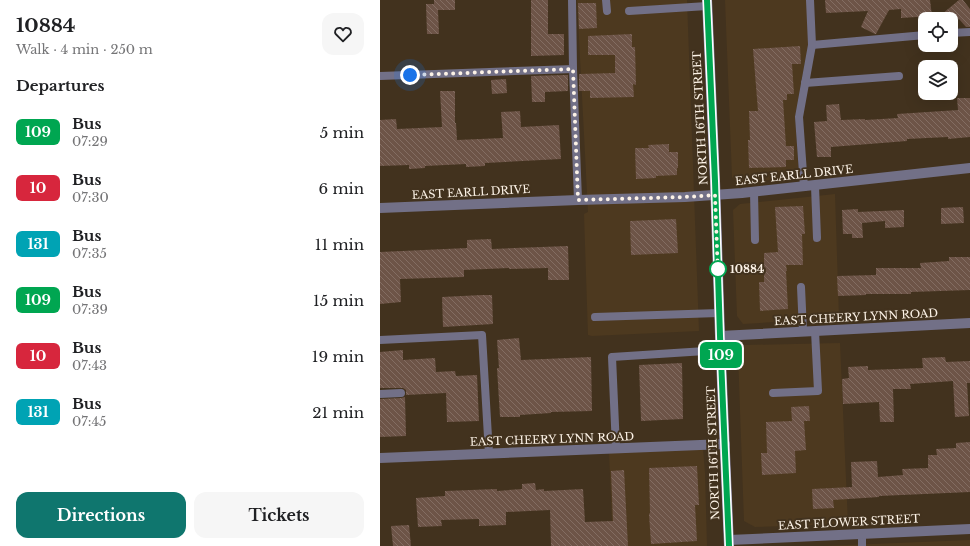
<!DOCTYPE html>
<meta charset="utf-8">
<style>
:root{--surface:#fff;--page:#f6f6f6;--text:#202124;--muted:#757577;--accent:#0f766e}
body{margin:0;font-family:"Libre Baskerville",serif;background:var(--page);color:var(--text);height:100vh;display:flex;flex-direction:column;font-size:15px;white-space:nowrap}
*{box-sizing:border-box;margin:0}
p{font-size:13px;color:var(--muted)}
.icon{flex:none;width:22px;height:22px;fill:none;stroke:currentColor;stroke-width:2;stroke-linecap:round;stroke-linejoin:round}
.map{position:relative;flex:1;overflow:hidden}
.panel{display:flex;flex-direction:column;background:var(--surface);width:380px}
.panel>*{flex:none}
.badge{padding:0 8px;border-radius:6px;font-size:14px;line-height:26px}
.tools{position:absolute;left:538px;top:12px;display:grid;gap:8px}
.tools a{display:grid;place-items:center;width:40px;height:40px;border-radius:8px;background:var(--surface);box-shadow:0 4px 16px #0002;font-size:20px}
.you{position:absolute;width:20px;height:20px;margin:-10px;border:3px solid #fff;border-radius:50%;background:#1a73e8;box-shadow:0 0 0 6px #1a73e833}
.map>.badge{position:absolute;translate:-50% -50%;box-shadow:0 0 0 2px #fff}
h2{padding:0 16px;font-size:15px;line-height:36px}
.round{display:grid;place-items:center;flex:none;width:42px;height:42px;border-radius:12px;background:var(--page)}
.head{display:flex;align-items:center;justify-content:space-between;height:68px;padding:0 16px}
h1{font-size:19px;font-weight:800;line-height:30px}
.action{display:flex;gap:8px;margin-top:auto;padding:8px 16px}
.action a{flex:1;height:46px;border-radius:12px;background:var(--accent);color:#fff;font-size:16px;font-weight:800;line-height:46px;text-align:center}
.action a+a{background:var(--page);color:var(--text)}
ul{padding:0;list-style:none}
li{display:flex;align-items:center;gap:12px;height:56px;padding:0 16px}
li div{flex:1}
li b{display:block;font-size:15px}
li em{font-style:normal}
li .badge{min-width:44px;font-weight:700;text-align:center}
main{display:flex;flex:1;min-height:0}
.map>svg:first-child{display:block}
</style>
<main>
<section class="panel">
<div class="head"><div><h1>10884</h1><p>Walk · 4 min · 250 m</p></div><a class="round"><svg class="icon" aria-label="heart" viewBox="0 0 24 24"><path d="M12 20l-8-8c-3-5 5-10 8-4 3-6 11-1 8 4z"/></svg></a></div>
<h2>Departures</h2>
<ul>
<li><span class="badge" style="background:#00a651;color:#fff">109</span><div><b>Bus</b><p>07:29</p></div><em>5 min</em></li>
<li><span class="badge" style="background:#d7263d;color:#fff">10</span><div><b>Bus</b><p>07:30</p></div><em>6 min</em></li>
<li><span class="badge" style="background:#00a3b4;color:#fff">131</span><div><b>Bus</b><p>07:35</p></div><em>11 min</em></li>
<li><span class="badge" style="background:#00a651;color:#fff">109</span><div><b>Bus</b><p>07:39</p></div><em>15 min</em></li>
<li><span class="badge" style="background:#d7263d;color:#fff">10</span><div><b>Bus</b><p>07:43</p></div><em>19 min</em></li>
<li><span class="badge" style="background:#00a3b4;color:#fff">131</span><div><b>Bus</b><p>07:45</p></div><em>21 min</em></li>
</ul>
<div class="action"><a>Directions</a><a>Tickets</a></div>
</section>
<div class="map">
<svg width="590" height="546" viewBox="0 0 590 546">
<defs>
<pattern id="building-back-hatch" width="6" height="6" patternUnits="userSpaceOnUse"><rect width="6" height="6" fill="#6d5447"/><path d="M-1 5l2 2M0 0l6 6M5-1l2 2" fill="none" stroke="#836d62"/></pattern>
</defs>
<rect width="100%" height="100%" fill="#42321e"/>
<g fill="#4d391f">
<polygon points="197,0 307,0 319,331 212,336 208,335 204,214 208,212"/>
<polygon points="345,0 427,0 428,45 415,117 419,177 358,183 352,177"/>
<polygon points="455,194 459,318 363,324 357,316 353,210 360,204"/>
<polygon points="460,343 468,524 375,527 364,521 358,354 365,345"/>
<polygon points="323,448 325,473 327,546 233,546 229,451"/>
<polygon points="590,540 590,546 443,546"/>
</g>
<g fill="url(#building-back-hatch)">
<polygon points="54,0 75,0 75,10 58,10 59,34 47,34 46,4 54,4"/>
<polygon points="151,0 168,0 168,34 184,34 184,55 151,56"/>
<polygon points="445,0 550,0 552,16 521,18 521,9 509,10 496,34 495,34 481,27 488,11 446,13"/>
<polygon points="579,0 583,0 590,9 590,27 586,27 579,19 571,25 571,19 556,19"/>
<polygon points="198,3 216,3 217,28 199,29"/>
<polygon points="252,34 252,47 255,47 256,85 253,84 254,97 210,98 210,91 199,91 199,74 235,73 235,55 208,55 208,36"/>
<polygon points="420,46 421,64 412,64 414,94 407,94 407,100 403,100 406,146 414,146 414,160 406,160 406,167 369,168 368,140 370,140 369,111 378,111 373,49"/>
<polygon points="185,75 188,75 188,91 165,92 165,102 152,102 151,76"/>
<polygon points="126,79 127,93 112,94 111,80"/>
<polygon points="60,91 75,91 75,123 76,123 77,140 123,138 121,112 140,111 141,127 179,125 181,159 105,163 105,166 86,167 86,164 45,166 45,168 29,169 29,165 0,166 0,120 16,119 17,129 62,127"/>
<polygon points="577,98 590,98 590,137 568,139 568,137 527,139 527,141 451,147 451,157 437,157 434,122 447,121 446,105 459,104 461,120 485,119 485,120 518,118 517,114 578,110"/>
<polygon points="289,144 289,152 298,152 298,168 297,168 297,175 276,176 276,178 256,179 255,148 269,148 268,145"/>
<polygon points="423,206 425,234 422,234 423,265 406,265 407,271 406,271 408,309 380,311 379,282 384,282 384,253 398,252 395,207"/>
<polygon points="583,207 584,223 561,224 561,208"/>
<polygon points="478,209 478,212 524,210 524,227 505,228 505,221 482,223 483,238 472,238 472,234 463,234 462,210"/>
<polygon points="296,219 298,253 251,255 250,221"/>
<polygon points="111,239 112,249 188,246 189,280 168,280 168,268 129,269 129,268 84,270 84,277 20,279 21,302 0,304 0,252 87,248 87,240"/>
<polygon points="569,257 590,257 590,290 531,292 531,294 486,294 486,295 458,296 457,276 496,275 496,268 541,268 540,263 569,261"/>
<polygon points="102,295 112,295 113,324 63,327 62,297"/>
<polygon points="139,338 141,360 211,357 212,411 171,412 171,413 140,415 140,417 120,417 117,368 119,368 117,340"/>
<polygon points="23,350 23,360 55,358 56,372 75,371 76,376 97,375 99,421 67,422 66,393 26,395 26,390 23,388 0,388 0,352"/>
<polygon points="565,357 566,362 590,361 590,383 587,383 589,416 575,417 573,381 530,384 531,389 513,389 514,422 500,422 499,402 463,404 462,379 469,378 468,367 488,366 488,370 543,368 542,358"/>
<polygon points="302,363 303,419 261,421 259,365"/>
<polygon points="25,397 26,436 0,437 0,399 21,398"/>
<polygon points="429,406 430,421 424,421 426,450 415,451 416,473 382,475 381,453 387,453 386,422 412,421 411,407"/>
<polygon points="590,442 590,492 499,496 499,497 453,500 454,508 433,509 432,489 472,487 471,462 497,461 498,477 523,475 522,469 548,468 548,455 557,455 556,449 576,448 576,443"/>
<polygon points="317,466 319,505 315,505 317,541 271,544 269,514 270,513 269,468"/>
<polygon points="244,470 248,546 171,546 170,510 126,512 126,525 99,526 99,519 61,520 62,526 38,527 36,498 65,496 65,491 117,489 117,491 142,489 142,484 155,483 156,490 164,489 164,491 203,489 205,522 233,521 231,471"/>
<polygon points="29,525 31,546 13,546 11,526"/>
</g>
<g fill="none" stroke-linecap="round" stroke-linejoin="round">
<g stroke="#727087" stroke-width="8">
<polyline points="192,0 193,69 198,200"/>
<polyline points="226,0 227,11"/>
<polyline points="249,11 327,6"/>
<polyline points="571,33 590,32"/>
<polyline points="432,45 545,35"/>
<polyline points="0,76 193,69"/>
<polyline points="425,83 519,76"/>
<polyline points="435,186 437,238"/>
<polyline points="424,187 419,117 432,45 430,0"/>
<polyline points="374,192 375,240"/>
<polyline points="421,287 423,331"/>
<polyline points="215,317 339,313"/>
<polyline points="0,340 102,335 109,454"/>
<polyline points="393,393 438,391 435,331"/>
<polyline points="0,394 21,393"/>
<polyline points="236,448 232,357 341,350"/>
<polyline points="482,534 482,546"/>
</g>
<g stroke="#727087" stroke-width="10">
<polyline points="0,208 198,200 305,197 362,193 590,168"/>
<polyline points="340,336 590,323"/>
<polyline points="0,458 345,444"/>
<polyline points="349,540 590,529"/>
</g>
<polyline stroke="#9491b4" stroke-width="10" points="327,0 335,181 340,336 349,546"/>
</g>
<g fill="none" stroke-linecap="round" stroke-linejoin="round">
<defs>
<polyline id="line" points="327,0 335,181 340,336 349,546"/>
</defs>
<use href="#line" stroke="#fff" stroke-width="9"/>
<use href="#line" stroke="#00a651" stroke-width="6"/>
<polyline stroke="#fcf2e6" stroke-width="4" stroke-dasharray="0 7.2" points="30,75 193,69 198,200 305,197 335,195 338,275 338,269"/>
</g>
<circle fill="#fff" stroke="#00a651" stroke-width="2" cx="338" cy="269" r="8"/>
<g text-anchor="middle" stroke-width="4" stroke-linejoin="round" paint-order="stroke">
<g font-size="11" fill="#fcf2e6" stroke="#42321e">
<text transform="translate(320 118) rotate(-93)" y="4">NORTH 16TH STREET</text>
<text transform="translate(414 175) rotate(-6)" y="4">EAST EARLL DRIVE</text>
<text transform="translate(91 192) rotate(-3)" y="4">EAST EARLL DRIVE</text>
<text transform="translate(476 317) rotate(-3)" y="4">EAST CHEERY LYNN ROAD</text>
<text transform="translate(172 439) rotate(-2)" y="4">EAST CHEERY LYNN ROAD</text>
<text transform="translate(333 453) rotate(-92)" y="4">NORTH 16TH STREET</text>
<text transform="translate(469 522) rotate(-3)" y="4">EAST FLOWER STREET</text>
</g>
<g font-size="11" font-weight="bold" fill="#fcf2e6" stroke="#42321e" text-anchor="start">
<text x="350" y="273">10884</text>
</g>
</g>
</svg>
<div class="tools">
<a><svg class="icon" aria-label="locate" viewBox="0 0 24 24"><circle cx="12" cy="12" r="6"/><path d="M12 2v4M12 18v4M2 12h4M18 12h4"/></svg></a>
<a><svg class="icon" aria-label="layers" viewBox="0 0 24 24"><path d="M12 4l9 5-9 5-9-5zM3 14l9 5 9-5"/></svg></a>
</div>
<div class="you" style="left:30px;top:75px"></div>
<b class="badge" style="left:341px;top:355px;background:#00a651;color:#fff">109</b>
</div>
</main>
